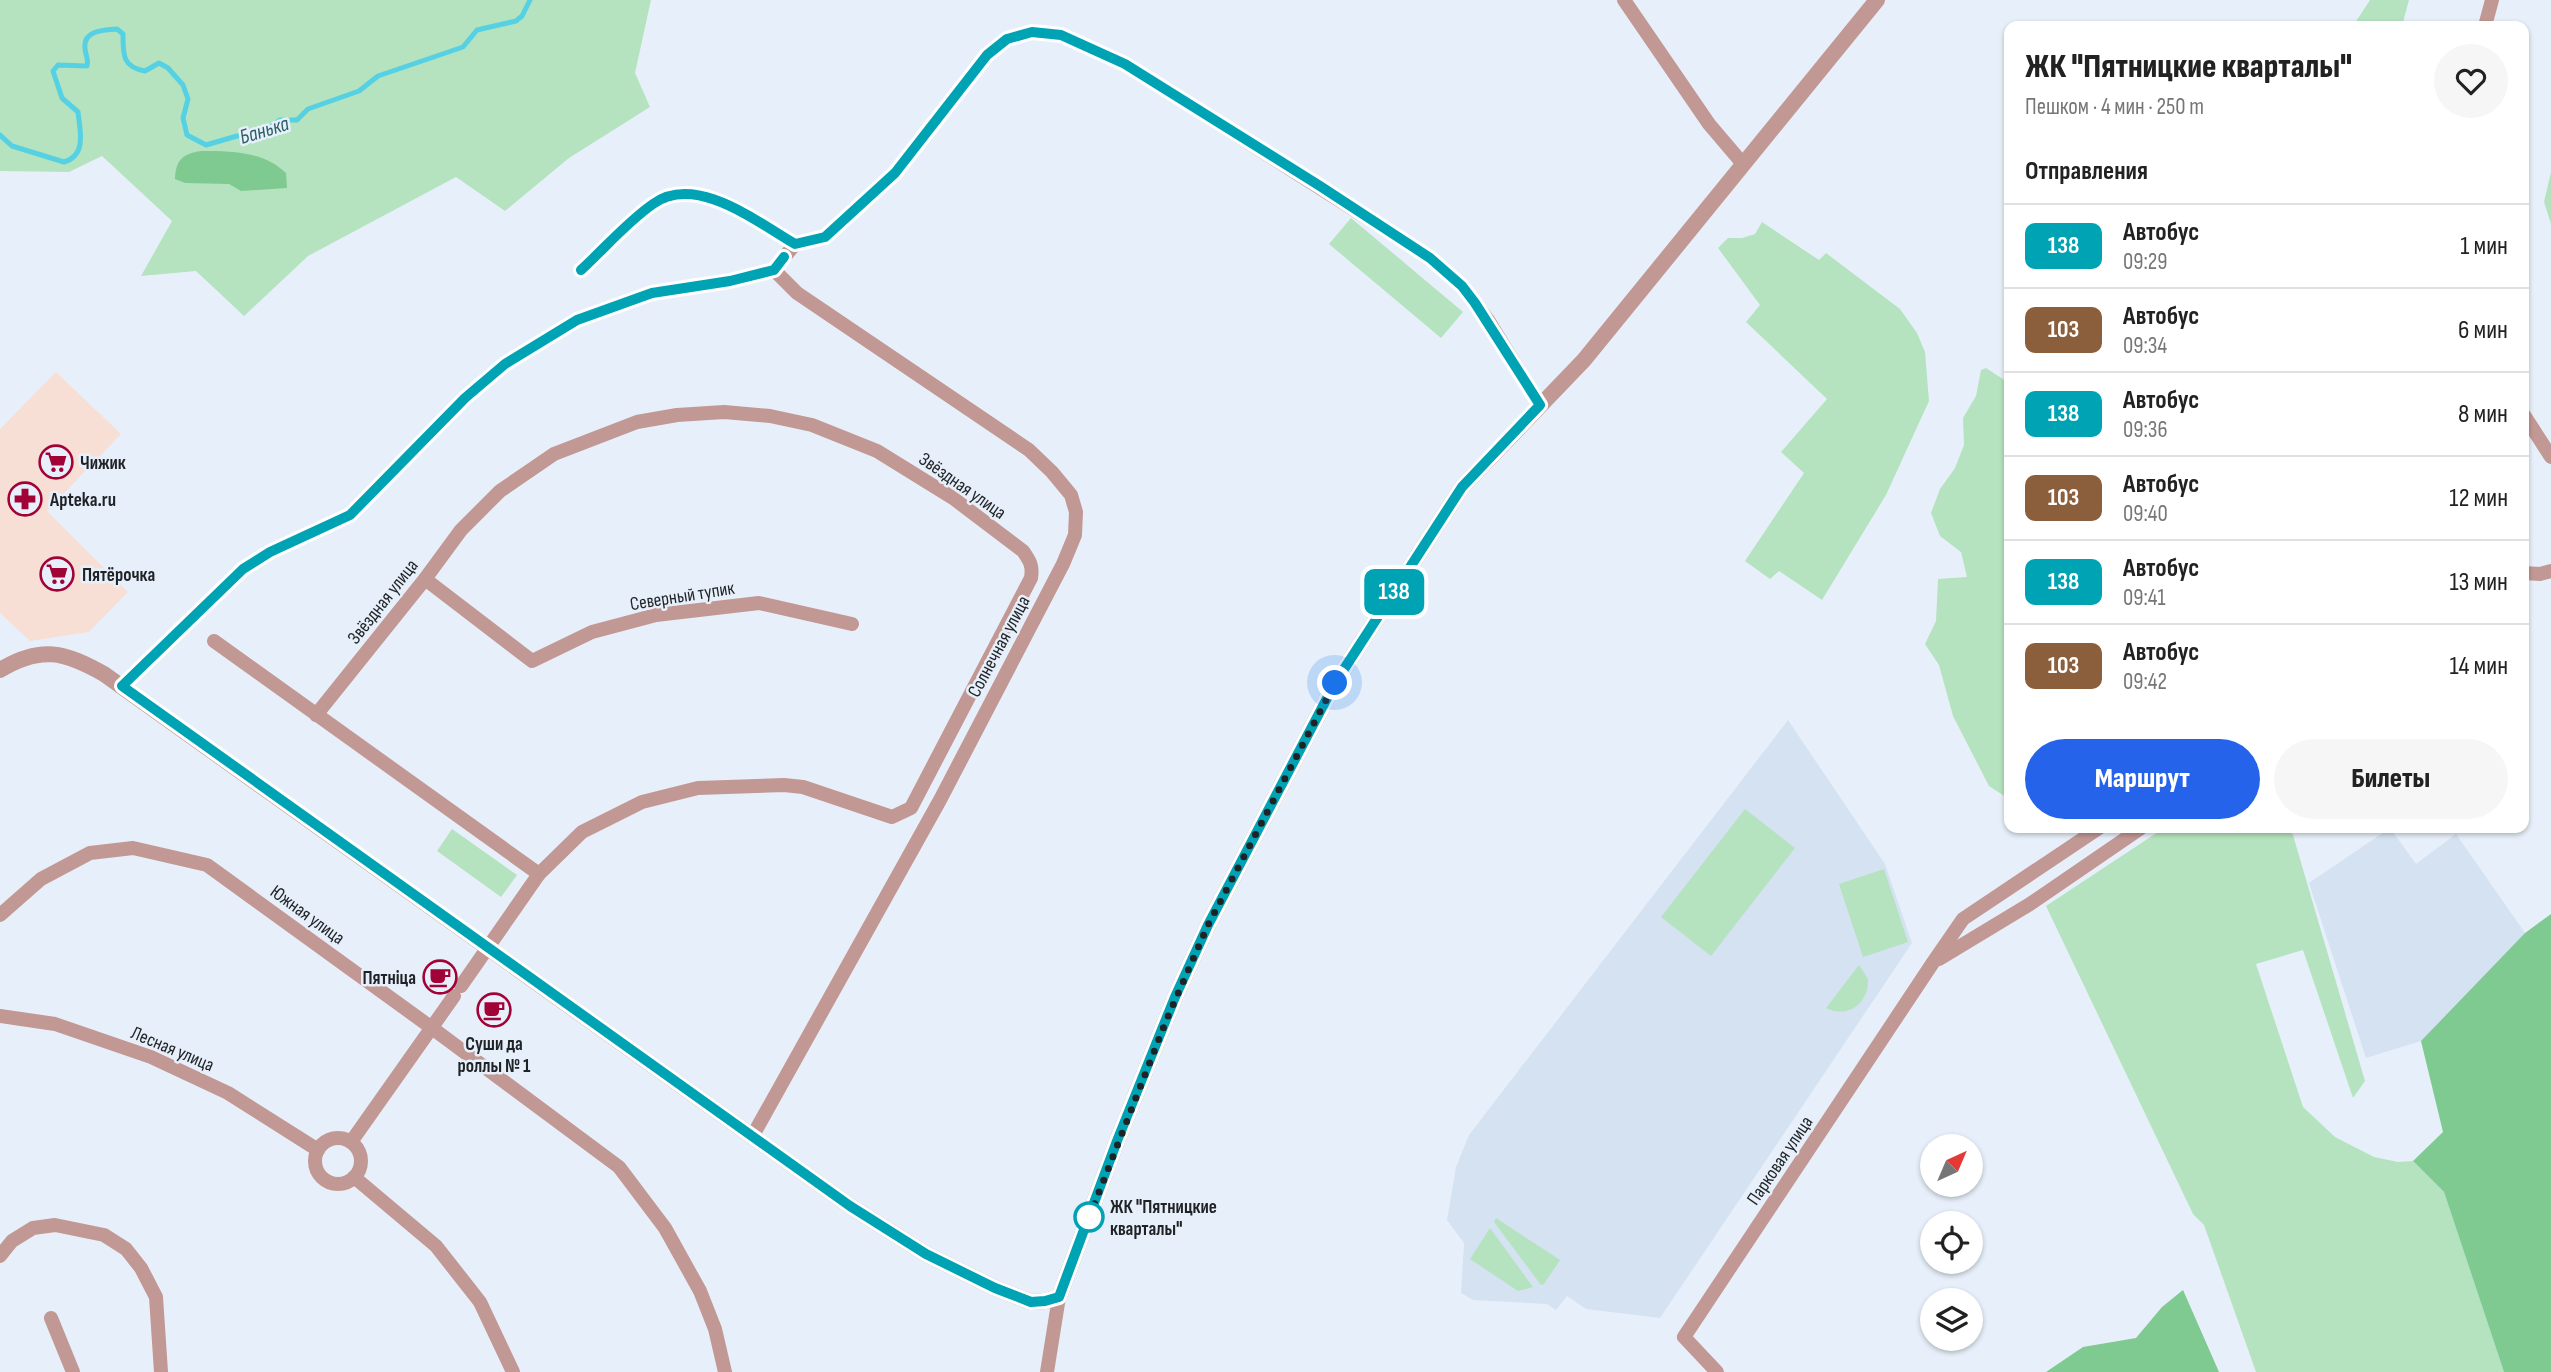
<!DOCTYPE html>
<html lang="ru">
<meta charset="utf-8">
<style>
:root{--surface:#fff;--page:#f6f6f6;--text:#222;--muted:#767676;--line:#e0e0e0;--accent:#2563eb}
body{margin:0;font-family:"Sofia Sans Condensed",sans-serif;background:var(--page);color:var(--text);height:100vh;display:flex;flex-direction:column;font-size:26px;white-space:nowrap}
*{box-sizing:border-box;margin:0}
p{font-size:23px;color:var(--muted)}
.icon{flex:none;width:38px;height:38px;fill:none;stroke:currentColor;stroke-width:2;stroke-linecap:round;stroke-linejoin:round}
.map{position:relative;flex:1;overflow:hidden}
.panel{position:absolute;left:2004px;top:21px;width:525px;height:812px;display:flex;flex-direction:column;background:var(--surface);border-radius:14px;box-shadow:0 2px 5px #0004}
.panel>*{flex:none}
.badge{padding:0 14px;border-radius:10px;font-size:24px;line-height:46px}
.needle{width:46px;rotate:44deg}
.buttons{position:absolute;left:1920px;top:1134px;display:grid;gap:14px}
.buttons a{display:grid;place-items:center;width:63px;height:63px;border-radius:50%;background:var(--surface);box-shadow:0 2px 5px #0004;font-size:35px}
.you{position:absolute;width:35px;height:35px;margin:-18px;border:5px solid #fff;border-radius:50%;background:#1a73e8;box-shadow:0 0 0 10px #1a73e833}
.map>.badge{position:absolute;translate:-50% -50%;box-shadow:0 0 0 4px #fff}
h2{padding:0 21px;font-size:26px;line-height:63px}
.round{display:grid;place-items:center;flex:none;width:74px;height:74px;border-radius:37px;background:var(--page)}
.headline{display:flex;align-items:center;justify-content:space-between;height:119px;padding:0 21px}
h1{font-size:33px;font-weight:800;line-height:52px}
.action{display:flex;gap:14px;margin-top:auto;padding:14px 21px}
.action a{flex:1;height:80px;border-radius:42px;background:var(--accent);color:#fff;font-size:28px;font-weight:800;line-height:80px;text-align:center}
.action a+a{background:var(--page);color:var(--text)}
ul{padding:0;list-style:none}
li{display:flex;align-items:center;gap:21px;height:84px;padding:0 21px;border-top:2px solid var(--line)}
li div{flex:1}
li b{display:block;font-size:26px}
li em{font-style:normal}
li .badge{min-width:77px;font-weight:700;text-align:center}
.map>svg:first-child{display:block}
</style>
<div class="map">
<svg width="2551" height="1372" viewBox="0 0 2551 1372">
<rect width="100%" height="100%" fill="#e7f0fa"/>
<polygon fill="#f8dfd6" points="56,372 121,434 47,511 128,592 89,632 30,641 0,613 0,429"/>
<g fill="#d4e2f1">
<polygon points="1788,720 1885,864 1912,943 1660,1318 1586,1309 1567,1296 1556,1310 1547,1304 1473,1300 1461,1293 1464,1243 1447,1220 1456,1167 1469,1135"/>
<polygon points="2390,828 2416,864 2456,834 2525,933 2421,1041 2366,1058 2309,883"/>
</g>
<g fill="#b5e3bf">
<polygon points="0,0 651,0 635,73 650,107 569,158 505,211 456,177 308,256 244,316 196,271 141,276 172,221 102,156 69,172 0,171"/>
<polygon points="2370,0 2409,0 2402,26 2353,26"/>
<polygon points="2551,172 2551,224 2544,202"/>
<polygon points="1351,218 1463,312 1441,338 1329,244"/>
<polygon points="1762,222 1819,260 1826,253 1900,309 1917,333 1925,352 1929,401 1886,495 1822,600 1779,571 1770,579 1745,561 1804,473 1781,452 1827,399 1746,322 1760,305 1718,248 1728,238 1742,238 1755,234"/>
<polygon points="1986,368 2009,383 2009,799 1989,786 1953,716 1939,665 1925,644 1936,621 1938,579 1967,577 1961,552 1940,536 1931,513 1940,489 1955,468 1964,445 1963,418 1976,396 1981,370"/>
<polygon points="1745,809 1795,848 1711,956 1661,917"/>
<polygon points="2164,828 2286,828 2293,835 2365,1081 2353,1098 2303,950 2256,964 2303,1107 2335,1137 2374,1157 2398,1162 2413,1161 2444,1192 2504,1372 2256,1372 2204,1225 2193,1214 2046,906"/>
<polygon points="452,829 517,875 501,897 437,851"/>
<polygon points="1884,869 1908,942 1863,957 1839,884"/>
<path d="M1859 965 1868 979C1869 1003 1848 1019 1826 1008Z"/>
<polygon points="1496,1218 1560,1260 1544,1284 1541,1285 1494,1222"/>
<polygon points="1490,1228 1533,1287 1518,1291 1470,1259"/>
</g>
<g fill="#7eca91">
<path d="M201 151C231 151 263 151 286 173L287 188 241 191 229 184 185 183 175 179C176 160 182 154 201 151Z"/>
<polygon points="2551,914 2551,1372 2504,1372 2444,1192 2413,1161 2443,1132 2421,1041 2525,933"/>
<polygon points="2183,1290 2219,1372 2046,1372 2083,1347 2136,1338 2162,1307"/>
</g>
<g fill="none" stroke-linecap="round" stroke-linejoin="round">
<path stroke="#56d1e4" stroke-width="5" d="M0 135 12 146 64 162C87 155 80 131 78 112L62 98 53 71 58 65 87 66C89 58 85 55 85 48 83 30 104 30 117 29L123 34C123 54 122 67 145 71L159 63 168 68 183 85 188 99 183 118 187 135 206 145 237 136 261 134 280 120H297L308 109 359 91 378 76 463 47 477 30 516 21 522 16 530 0"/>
<g stroke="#c19894" stroke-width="14">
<polyline points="1624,0 1709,124 1743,164"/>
<polyline points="2485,26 2492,0"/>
<path d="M581 270C605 248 627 222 653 204 696 173 757 222 795 244L825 237 895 173 987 55 1007 39 1032 32 1061 35 1125 64 1430 258 1462 286 1488 320 1540 405"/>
<polyline points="2524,415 2551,457"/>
<polyline points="2524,573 2540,574 2551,571"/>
<polyline points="425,579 532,661 592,632 656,615 759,603 852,624"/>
<polyline points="214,641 539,874"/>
<polyline points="122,686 243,569 270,552 350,515 465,398 505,364 577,320 652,293 730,281 774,270 795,244"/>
<path d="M316 715 425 579 461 530 500 491 554 454 637 422 677 415 724 412 770 416 812 425 877 451 953 498 1023 551C1030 561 1033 566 1031 578L911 808 892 817 803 787 784 785 698 788 642 802 582 832 539 874 461 986"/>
<polyline points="0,915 41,879 90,853 133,848 207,865 432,1028 619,1167 665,1228 700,1291 715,1329 725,1372"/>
<polyline points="1939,959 2030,904 2141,828"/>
<polyline points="0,1016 55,1024 151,1057 228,1093 318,1150"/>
<polyline points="752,1137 940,800 1063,564 1075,535 1076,512 1071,495 1052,472 1029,450 797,293 774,270"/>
<circle cx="338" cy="1161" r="23"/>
<polyline points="351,1142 454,996"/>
<polyline points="354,1177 436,1246 480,1302 513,1372"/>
<polyline points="0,1256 12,1241 33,1228 55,1225 104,1235 126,1249 141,1268 156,1297 161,1372"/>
<polyline points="51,1318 73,1372"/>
<polyline points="1047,1372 1059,1297"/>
<polyline points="1717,1372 1684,1337 1932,964 1963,919 2099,828"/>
</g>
<path stroke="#c19894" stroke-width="16" d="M0 670C41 645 65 652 104 674L850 1206 926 1254 995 1288 1031 1302 1045 1301 1059 1297 1117 1141 1175 997 1208 925 1335 683 1462 487 1584 360 1877 0"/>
</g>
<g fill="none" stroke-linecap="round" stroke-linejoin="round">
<defs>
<path id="line" d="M581 270C605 248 627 222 653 204 696 173 757 222 795 244L825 237 895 173 987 55 1007 39 1032 32 1061 35 1125 64 1320 186 1430 258 1462 286 1475 303 1540 405 1462 487 1335 683 1208 925 1175 997 1117 1141 1059 1297 1045 1301 1031 1302 995 1288 926 1254 850 1206 122 686 243 569 270 552 350 515 465 398 505 364 577 320 652 293 730 281 774 270 784 257"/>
</defs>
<use href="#line" stroke="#fff" stroke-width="16"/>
<use href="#line" stroke="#00a3b4" stroke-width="10"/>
<polyline stroke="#1f2326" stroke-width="7" stroke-dasharray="0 12.6" points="1089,1217 1085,1228 1166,1021 1208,925 1335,683"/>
</g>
<defs>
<symbol id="supermarket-ring" viewBox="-11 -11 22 22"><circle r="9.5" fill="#e7f0fa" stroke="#a20337" stroke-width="1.5"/><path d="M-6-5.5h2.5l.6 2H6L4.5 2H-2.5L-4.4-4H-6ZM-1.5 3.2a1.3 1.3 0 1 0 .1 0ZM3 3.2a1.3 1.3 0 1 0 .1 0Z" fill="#a20337"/></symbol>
<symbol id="pharmacy-ring" viewBox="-11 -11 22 22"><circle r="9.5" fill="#e7f0fa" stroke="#a20337" stroke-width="1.5"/><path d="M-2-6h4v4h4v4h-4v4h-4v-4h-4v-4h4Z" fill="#a20337"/></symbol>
<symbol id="cafe-ring" viewBox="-11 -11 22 22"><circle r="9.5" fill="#e7f0fa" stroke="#a20337" stroke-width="1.5"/><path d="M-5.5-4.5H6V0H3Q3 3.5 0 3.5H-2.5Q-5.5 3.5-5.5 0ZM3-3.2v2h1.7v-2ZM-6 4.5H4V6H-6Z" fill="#a20337"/></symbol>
</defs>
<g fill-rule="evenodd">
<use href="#supermarket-ring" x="37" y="443" width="38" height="38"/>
<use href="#pharmacy-ring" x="6" y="480" width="38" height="38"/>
<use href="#supermarket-ring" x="38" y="555" width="38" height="38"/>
<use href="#cafe-ring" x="421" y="958" width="38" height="38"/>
<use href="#cafe-ring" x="475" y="991" width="38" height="38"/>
</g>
<circle fill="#fff" stroke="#00a3b4" stroke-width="3.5" cx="1089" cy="1217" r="14"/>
<g text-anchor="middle" stroke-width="5" stroke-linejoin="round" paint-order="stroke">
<g font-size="19" font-weight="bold" fill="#1f2326" stroke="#e7f0fa" text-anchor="start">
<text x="80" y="469">Чижик</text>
<text x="50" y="506">Apteka.ru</text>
<text x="82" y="581">Пятёрочка</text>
<text x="416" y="984" text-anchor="end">Пятнiца</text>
<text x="494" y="1050" text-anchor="middle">Суши да<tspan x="494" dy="22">роллы № 1</tspan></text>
</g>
<g font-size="19" fill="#1f2326" stroke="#e7f0fa">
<text transform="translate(963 485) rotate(35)" y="7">Звёздная улица</text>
<text transform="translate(682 595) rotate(-9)" y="7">Северный тупик</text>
<text transform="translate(382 601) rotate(-52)" y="7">Звёздная улица</text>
<text transform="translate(998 646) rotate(-62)" y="7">Солнечная улица</text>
<text transform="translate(308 914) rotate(36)" y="7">Южная улица</text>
<text transform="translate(173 1048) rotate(23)" y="7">Лесная улица</text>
<text transform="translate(1779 1160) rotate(-56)" y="7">Парковая улица</text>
</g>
<g font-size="19" font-weight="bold" fill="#1f2326" stroke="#e7f0fa" text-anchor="start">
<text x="1110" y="1213">ЖК "Пятницкие<tspan x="1110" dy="22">кварталы"</tspan></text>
</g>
<g font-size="21" font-style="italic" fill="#2b5f67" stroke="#e7f0fa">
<text transform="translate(264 130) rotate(-17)" y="7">Банька</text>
</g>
</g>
</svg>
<div class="buttons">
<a><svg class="needle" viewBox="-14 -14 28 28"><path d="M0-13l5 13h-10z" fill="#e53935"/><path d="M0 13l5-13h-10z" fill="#767676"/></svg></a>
<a><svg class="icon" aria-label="locate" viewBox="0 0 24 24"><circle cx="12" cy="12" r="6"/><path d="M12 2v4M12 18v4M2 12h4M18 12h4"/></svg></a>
<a><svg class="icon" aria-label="layers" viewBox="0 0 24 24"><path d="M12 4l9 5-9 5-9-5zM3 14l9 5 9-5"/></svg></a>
</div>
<div class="you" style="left:1335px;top:683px"></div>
<b class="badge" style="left:1394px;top:592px;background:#00a3b4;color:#fff">138</b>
<section class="panel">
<div class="headline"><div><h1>ЖК &quot;Пятницкие кварталы&quot;</h1><p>Пешком · 4 мин · 250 m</p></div><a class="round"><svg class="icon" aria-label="heart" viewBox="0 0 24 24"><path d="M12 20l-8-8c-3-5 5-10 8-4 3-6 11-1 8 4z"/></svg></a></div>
<h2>Отправления</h2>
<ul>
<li><span class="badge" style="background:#00a3b4;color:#fff">138</span><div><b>Автобус</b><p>09:29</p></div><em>1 мин</em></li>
<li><span class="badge" style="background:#8b5e3c;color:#fff">103</span><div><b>Автобус</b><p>09:34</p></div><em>6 мин</em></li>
<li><span class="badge" style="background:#00a3b4;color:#fff">138</span><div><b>Автобус</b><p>09:36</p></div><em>8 мин</em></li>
<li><span class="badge" style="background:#8b5e3c;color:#fff">103</span><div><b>Автобус</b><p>09:40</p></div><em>12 мин</em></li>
<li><span class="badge" style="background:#00a3b4;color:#fff">138</span><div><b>Автобус</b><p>09:41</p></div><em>13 мин</em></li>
<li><span class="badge" style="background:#8b5e3c;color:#fff">103</span><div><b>Автобус</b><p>09:42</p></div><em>14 мин</em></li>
</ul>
<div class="action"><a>Маршрут</a><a>Билеты</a></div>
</section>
</div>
